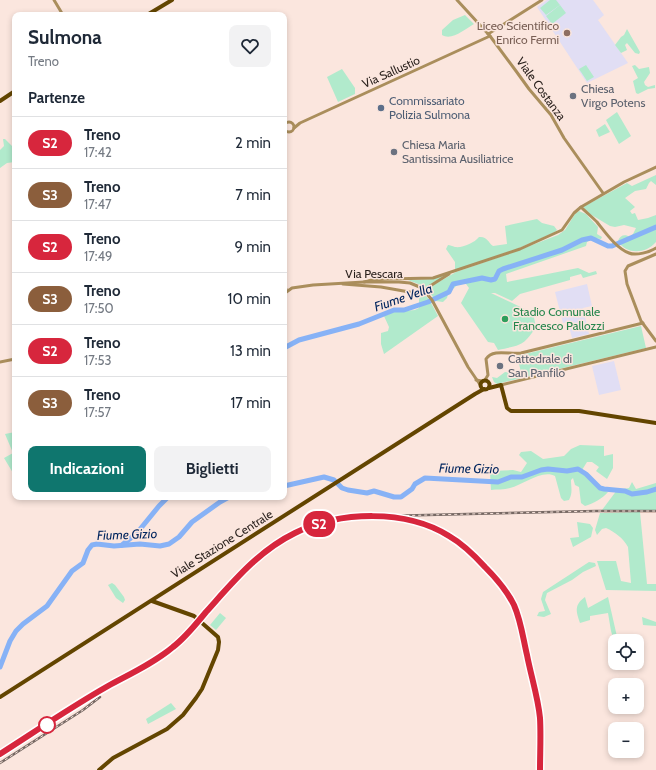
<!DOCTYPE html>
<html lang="it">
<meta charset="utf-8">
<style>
:root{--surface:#fff;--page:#f2f2f3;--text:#1f2937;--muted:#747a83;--line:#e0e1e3;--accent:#0f766e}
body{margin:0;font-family:Cabin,sans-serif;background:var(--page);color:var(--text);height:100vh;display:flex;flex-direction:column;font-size:15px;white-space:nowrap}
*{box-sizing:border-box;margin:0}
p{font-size:13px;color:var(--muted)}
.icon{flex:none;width:22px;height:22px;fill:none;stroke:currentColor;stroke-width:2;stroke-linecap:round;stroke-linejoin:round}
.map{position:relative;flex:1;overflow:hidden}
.side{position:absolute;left:12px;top:12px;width:275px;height:488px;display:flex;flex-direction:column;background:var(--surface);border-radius:8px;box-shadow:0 2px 6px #0003}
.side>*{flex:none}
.badge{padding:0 8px;border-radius:13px;font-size:14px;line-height:26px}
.controls{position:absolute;left:608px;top:634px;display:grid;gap:8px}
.controls a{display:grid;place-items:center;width:36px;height:36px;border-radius:8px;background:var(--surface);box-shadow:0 2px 6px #0003;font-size:20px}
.map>.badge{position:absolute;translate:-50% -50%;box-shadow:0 0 0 2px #fff}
h2{padding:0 16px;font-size:15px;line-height:36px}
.round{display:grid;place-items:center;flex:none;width:42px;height:42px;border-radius:8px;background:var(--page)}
.headline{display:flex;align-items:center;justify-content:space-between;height:68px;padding:0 16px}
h1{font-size:19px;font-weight:800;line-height:30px}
.button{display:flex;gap:8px;margin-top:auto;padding:8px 16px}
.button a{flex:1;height:46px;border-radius:8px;background:var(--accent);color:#fff;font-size:16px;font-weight:800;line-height:46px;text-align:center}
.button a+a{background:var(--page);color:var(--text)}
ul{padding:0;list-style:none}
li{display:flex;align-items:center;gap:12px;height:52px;padding:0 16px;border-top:1px solid var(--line)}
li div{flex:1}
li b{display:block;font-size:15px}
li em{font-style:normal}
li .badge{min-width:44px;font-weight:700;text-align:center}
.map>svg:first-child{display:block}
</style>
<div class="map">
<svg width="656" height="770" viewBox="0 0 656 770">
<rect width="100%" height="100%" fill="#fbe6de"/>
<polygon fill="#f9d6ca" points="638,509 656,510 656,513 604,513 604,510"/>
<g fill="#e1def4">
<polygon points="547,0 593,0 604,15 598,20 628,63 587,83 537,7"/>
<polygon points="587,284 592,306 583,308 589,334 572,338 568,322 563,323 555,292"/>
<polygon points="614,361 621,390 599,395 592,366"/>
</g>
<g fill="#b1eacc">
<polygon points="550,0 556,0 560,5 546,15 540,8"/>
<polygon points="560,5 566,13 552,24 546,16"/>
<path d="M465 15 474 24C465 29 452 41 442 35V30L453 20Z"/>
<polygon points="627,29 640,52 639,54 635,53 627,43 625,45 627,50 621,53 615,45 621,37 624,35"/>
<polygon points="586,65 594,77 587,81 579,69"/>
<polygon points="635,65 639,69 649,67 650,73 644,82 645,85 648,87 655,85 655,88 648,89 638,94 636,93 633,81 638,78 632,66"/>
<polygon points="342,69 355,88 355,94 338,102 327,77"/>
<polygon points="617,112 631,136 619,144 606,120"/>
<polygon points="605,124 610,132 599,137 596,130"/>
<polygon points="3,139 5,139 15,149 15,162 7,163 0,168 0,150 4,146"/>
<path d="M656 175V185L651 181 649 183 646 189 635 191 625 198 635 207 630 211 632 214 635 213 638 220 648 218 656 215V242C646 254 626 255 618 241 620 235 625 234 630 237L633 234 636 228 624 225 615 227 610 226 590 214 583 207 627 183 632 186Z"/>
<path d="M579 211 586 214 598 227 597 234 602 237 601 239 594 238 587 242 586 246 506 274 507 282 578 268 589 273 596 271 597 274 583 278 581 274 570 277V280L520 294 512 301 495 293H491L533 313 536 327C523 347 520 345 498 350L494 343 488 342C479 329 470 316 461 303L469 288 466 284H458L454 288 449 290 447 298 443 302 436 301 427 289 456 272 514 252 558 235 565 230 575 214Z"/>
<path d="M537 219 542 223 554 226 557 230 555 232 517 249 455 270V262L446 249 448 245C450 245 452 246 455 247 463 248 474 243 479 237 487 236 488 242 493 246L507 244 505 226Z"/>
<polygon points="446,275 426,287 408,280 432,279"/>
<polygon points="423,293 429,299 438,316 384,354 381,344 381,333 388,331 389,327 384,316 394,312 415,310 419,308 419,295"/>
<polygon points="641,326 646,348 497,384 494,382 492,377 497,378 505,372 512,373 513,378 522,376 517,356"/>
<polygon points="15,432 15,472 13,473 4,458 13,453 5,434"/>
<path d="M580 445 604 446V456L613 454V468L607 479 596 471 599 467 592 462H587L582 470 600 489 608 492C603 498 593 504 585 506L581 503 579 487 575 485 573 478 571 480C571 488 573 492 569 500L564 501 561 498 555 476C542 469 523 485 510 488 504 490 497 489 491 490L490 471 513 470 521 472 527 463 519 455 521 452 531 451 543 459 564 456 571 449Z"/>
<polygon points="632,482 636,489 656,483 656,510 602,510 617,490 629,488"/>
<path d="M640 512 647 584H656V591L606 590 597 561H616L621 581 631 583 628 547C623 538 615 532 606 528L602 529 597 535 595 530 600 513Z"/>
<polygon points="577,522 590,524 593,528 591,537 573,547 570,538 579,537"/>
<polygon points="589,562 595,563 596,566 583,572 572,580 547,593 545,600 551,614 544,617 537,616 539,612 545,611 541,599 543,592"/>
<polygon points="112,583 115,585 124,597 125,600 123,603 116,598 108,585"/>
<path d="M585 597 588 608 608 597 618 641H615V644L611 631 608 613 590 616V620L580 623C576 611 574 605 585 597Z"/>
<polygon points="220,613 226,618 216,630 210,625"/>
<polygon points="642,617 656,622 656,626 643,625"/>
<polygon points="171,703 176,709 148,724 146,719"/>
</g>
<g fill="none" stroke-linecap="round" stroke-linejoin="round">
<g stroke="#87b2f6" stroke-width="5">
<polyline points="284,348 299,340 359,324 394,310 404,310 428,302 449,292 453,284 482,278 491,280 495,279 499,271 503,269 562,250 582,240 591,238 608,246 612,246 656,227"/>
<polyline points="284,486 324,477 334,480 342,488 348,490 367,493 374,491 394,497 401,497 412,489 415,484 425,478 498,482 511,477 522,477 541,470 548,469 567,471 578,469 586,474 600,488 604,489 625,491 632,494 647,492 656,489"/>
<polyline points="122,545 137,533 159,506 168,497"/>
<polyline points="0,667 10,641 16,631 23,624 47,606 72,571 83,563 88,550 92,545 97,544 114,546 140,544 160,546 169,544 179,537 192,522 220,502 229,497"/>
</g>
<g stroke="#aa8e5c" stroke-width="3">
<polyline points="54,0 63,15"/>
<polyline points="457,0 490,36 516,71 529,89 551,115 564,138 603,193"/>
<polyline points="488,34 542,0"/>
<circle cx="289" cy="127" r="5"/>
<polyline points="294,128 300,123 490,36"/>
<path d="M581 207C586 212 592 217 597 222 605 232 617 249 629 253 636 256 650 252 656 248"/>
<polyline points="656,254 628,266 625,271 627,284 641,321 656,341"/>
<polyline points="364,282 372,280 387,279 433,278 520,249 562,230 574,213 581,207 624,182 656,167"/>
<polyline points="343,284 381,287 415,293 419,293 449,274"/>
<polyline points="284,286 286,289 285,293"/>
<polyline points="285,293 292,288 313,285 364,282 399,282 410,283 422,288 432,300 468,367 481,386"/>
<polyline points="0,362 15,359"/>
<polyline points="476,380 482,381"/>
<path d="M485 380 488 375 486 359C493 348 511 355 521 353L643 323"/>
<polyline points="501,385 656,347"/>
</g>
<g stroke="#634500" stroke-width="4">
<polyline points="147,15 172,0"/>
<polyline points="0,101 15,91"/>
<circle cx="485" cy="385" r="4.5"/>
<polyline points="489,388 501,385 507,408 511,411 579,411 656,423"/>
<polyline points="0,697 475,394 484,389"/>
<polyline points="99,770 113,758 167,729 183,715 196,698 202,689 218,650 219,642 218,637 194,616 152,601"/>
</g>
<defs>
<g id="rail">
<path d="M401 518C444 525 468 549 496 579"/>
<path d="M0 754 170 647C196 626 214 599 236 575 265 543 302 523 344 517L596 511H656"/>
<polyline points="0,763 83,710 100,697"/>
</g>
</defs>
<use href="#rail" stroke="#766863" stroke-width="2.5"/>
<use href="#rail" stroke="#fbe6de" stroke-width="1" stroke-dasharray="3" stroke-linecap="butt"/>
</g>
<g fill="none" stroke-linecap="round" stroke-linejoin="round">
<defs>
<path id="line" d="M0 754C36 731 71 707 108 686 130 674 154 663 173 647 186 637 196 624 206 612 233 582 258 551 295 533 340 511 406 509 449 536 463 544 474 555 485 567 496 578 507 591 514 605 521 621 523 638 527 655 531 676 538 697 540 718 541 735 540 753 540 770"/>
</defs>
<use href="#line" stroke="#fff" stroke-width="9"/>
<use href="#line" stroke="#d7263d" stroke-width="6"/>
</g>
<circle fill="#8d6e63" stroke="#fbe6de" stroke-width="1.5" cx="567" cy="33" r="4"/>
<g fill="#6b7280" stroke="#fbe6de" stroke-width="1.5">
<circle cx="573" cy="96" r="4"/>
<circle cx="394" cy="152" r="4"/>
<circle cx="500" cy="366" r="4"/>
</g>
<circle fill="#5c6f8a" stroke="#fbe6de" stroke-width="1.5" cx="381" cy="108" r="4"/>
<circle fill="#2e9e5b" stroke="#fbe6de" stroke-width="1.5" cx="505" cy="319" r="4"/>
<circle fill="#fff" stroke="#d7263d" stroke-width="2" cx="47" cy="725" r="8"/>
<g text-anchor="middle" stroke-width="3" stroke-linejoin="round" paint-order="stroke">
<g font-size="12" fill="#785e54" stroke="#fbe6de" text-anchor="end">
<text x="559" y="30">Liceo Scientifico<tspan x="559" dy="14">Enrico Fermi</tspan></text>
</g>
<g font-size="12" fill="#281f1b" stroke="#fbe6de">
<text transform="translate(391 72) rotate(-24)" y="4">Via Sallustio</text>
<text transform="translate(541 89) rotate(54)" y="4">Viale Costanza</text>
<text x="374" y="278">Via Pescara</text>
<text transform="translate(222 544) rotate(-32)" y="4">Viale Stazione Centrale</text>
</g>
<g font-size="12" fill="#5b616d" stroke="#fbe6de" text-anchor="start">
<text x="581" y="93">Chiesa<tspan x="581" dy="14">Virgo Potens</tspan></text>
<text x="402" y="149">Chiesa Maria<tspan x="402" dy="14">Santissima Ausiliatrice</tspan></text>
<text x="508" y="363">Cattedrale di<tspan x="508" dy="14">San Panfilo</tspan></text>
</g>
<g font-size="12" fill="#4e5e75" stroke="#fbe6de" text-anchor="start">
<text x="389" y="105">Commissariato<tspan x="389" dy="14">Polizia Sulmona</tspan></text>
</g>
<g font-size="12" fill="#27864d" stroke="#fbe6de" text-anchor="start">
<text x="513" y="316">Stadio Comunale<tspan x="513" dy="14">Francesco Pallozzi</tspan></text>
</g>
<g font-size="13" font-style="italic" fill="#00255e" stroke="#fbe6de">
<text transform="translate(403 297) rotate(-19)" y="5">Fiume Vella</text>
<text transform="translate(469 468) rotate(1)" y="5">Fiume Gizio</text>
<text transform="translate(127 534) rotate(-2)" y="5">Fiume Gizio</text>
</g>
</g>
</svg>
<div class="controls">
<a><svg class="icon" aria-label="locate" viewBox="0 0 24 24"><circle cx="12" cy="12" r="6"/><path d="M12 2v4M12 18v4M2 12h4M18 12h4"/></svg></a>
<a>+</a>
<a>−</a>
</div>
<b class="badge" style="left:319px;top:524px;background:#d7263d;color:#fff">S2</b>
<section class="side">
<div class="headline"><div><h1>Sulmona</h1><p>Treno</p></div><a class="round"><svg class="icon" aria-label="heart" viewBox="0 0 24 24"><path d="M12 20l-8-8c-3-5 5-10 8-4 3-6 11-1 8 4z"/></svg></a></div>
<h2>Partenze</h2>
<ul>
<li><span class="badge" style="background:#d7263d;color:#fff">S2</span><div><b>Treno</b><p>17:42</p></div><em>2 min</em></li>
<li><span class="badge" style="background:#8b5e3c;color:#fff">S3</span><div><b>Treno</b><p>17:47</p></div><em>7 min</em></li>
<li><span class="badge" style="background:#d7263d;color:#fff">S2</span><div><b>Treno</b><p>17:49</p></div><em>9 min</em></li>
<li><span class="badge" style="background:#8b5e3c;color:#fff">S3</span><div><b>Treno</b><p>17:50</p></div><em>10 min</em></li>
<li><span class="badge" style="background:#d7263d;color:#fff">S2</span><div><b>Treno</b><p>17:53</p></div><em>13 min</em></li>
<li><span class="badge" style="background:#8b5e3c;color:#fff">S3</span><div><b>Treno</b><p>17:57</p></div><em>17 min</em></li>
</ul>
<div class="button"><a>Indicazioni</a><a>Biglietti</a></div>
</section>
</div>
